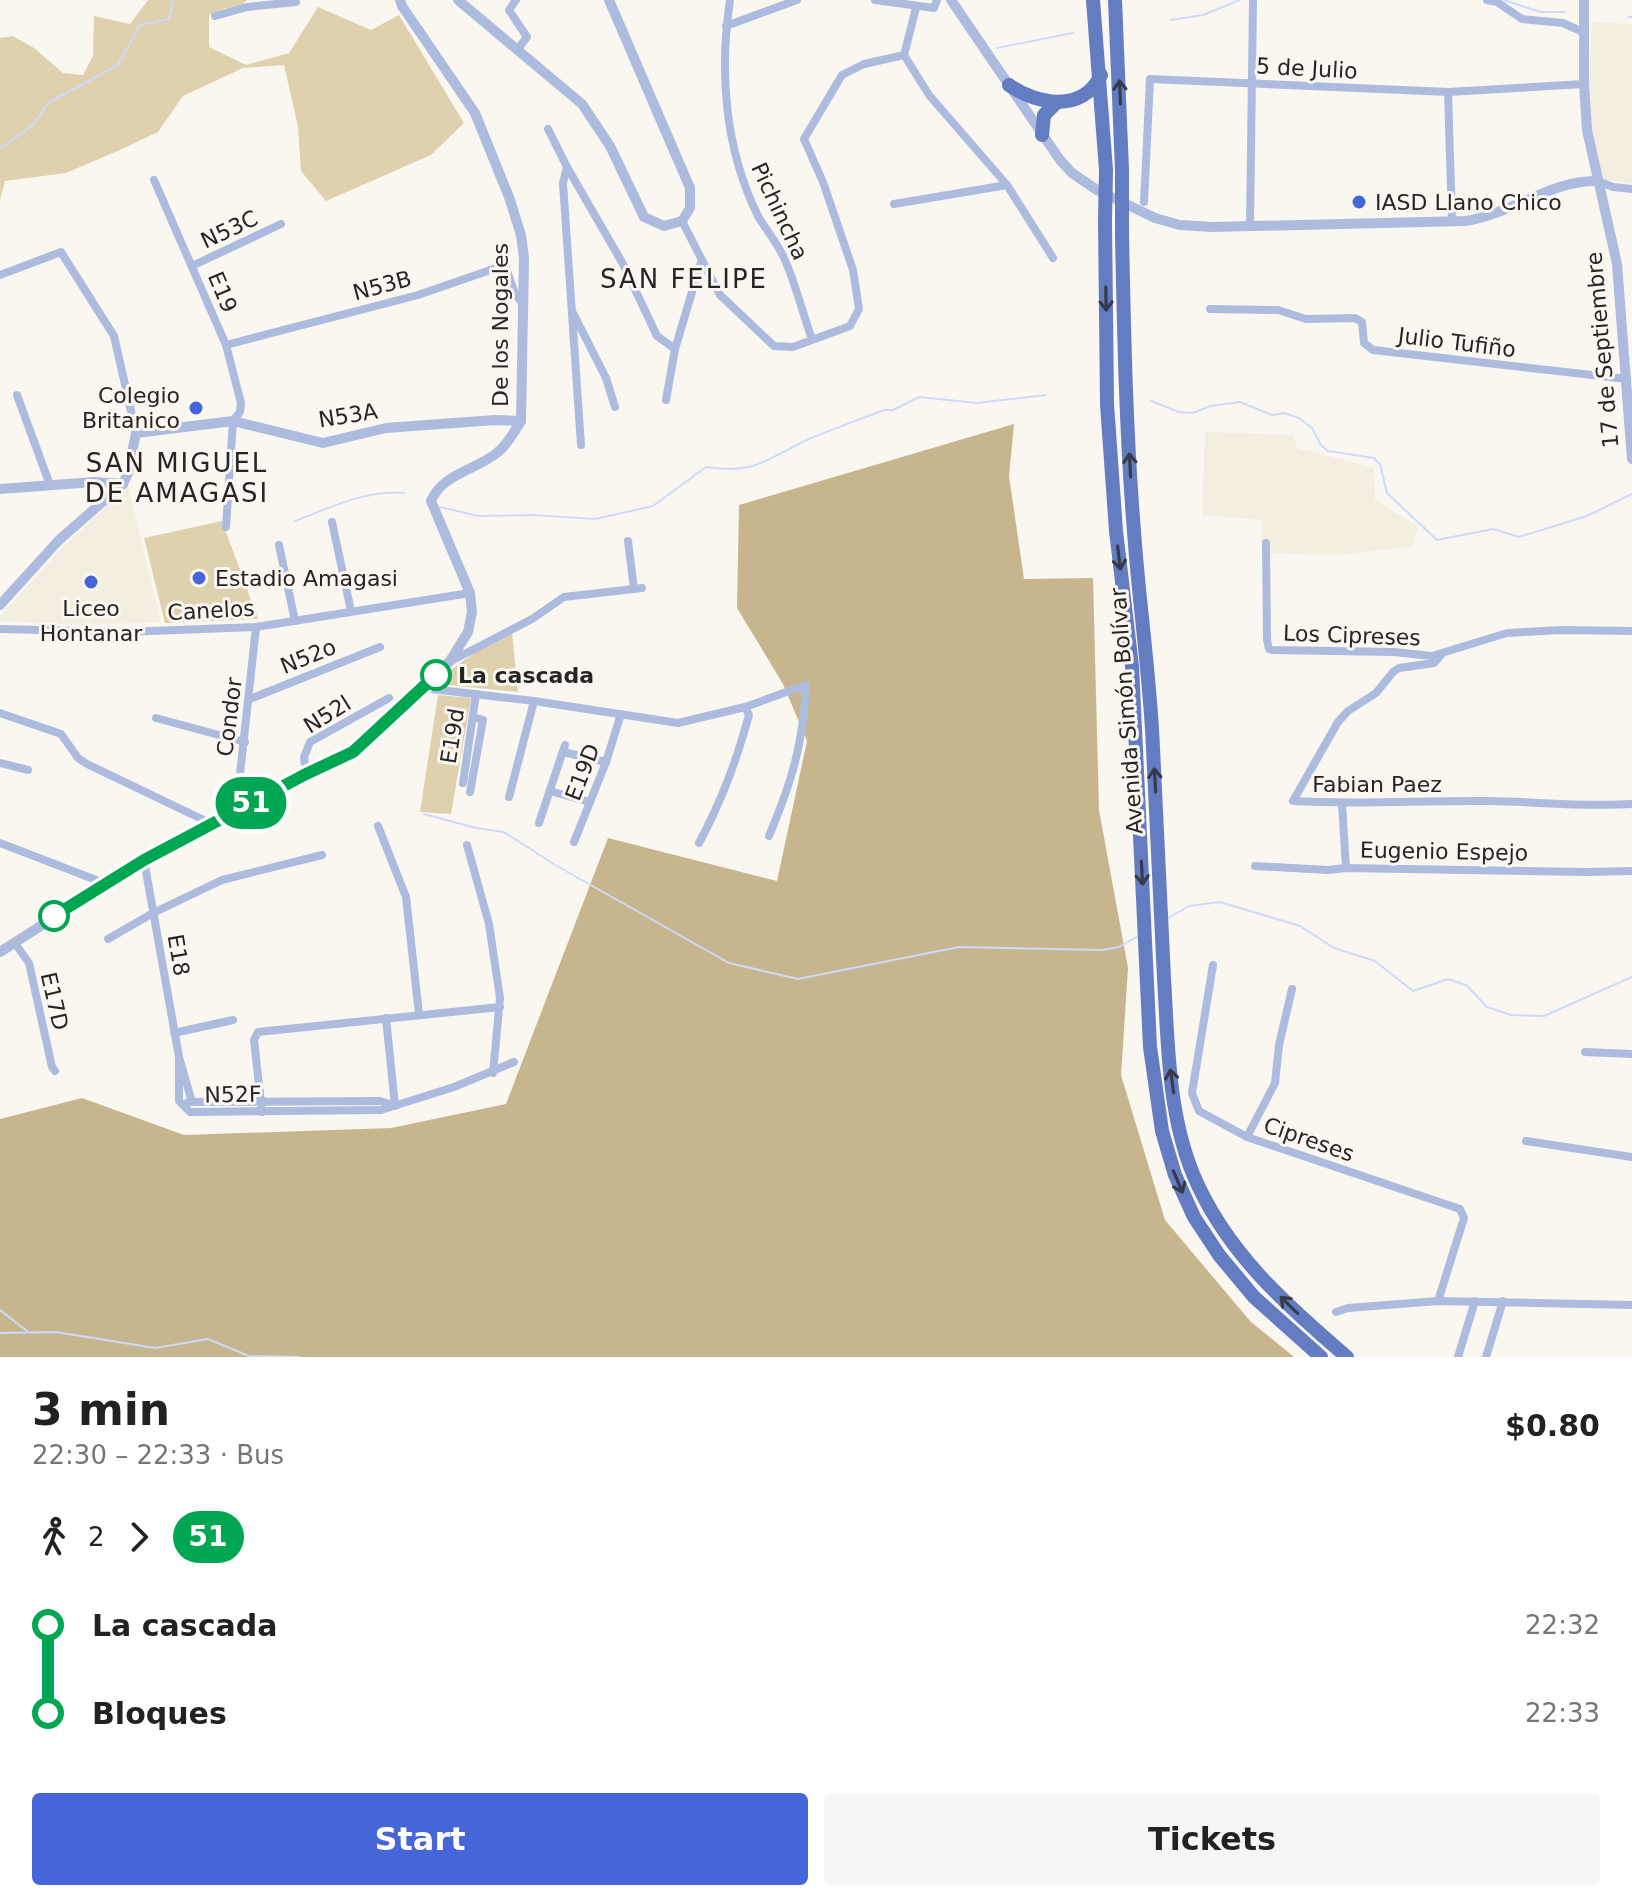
<!DOCTYPE html>
<meta charset="utf-8">
<style>
:root{--surface:#fff;--page:#f6f6f6;--text:#222;--muted:#767676;--accent:#4565d8}
body{margin:0;font-family:"DejaVu Sans",sans-serif;background:var(--page);color:var(--text);height:100vh;display:flex;flex-direction:column;font-size:30px;white-space:nowrap}
*{box-sizing:border-box;margin:0}
p{font-size:26px;color:var(--muted)}
.icon{flex:none;width:44px;height:44px;fill:none;stroke:currentColor;stroke-width:2;stroke-linecap:round;stroke-linejoin:round}
.map{position:relative;height:1357px;overflow:hidden}
.details{display:flex;flex-direction:column;background:var(--surface);flex:1}
.details>*{flex:none}
.badge{padding:0 16px;border-radius:26px;font-size:28px;line-height:52px}
.map>.badge{position:absolute;translate:-50% -50%;box-shadow:0 0 0 4px #fff}
.legs{display:flex;align-items:center;gap:12px;height:88px;padding:0 32px;font-size:26px}
.legs p{margin-inline-start:auto}
.head{display:flex;align-items:center;justify-content:space-between;height:136px;padding:0 32px}
h1{font-size:44px;font-weight:700;line-height:60px}
.primary-button{display:flex;gap:16px;margin-top:auto;padding:16px 32px}
.primary-button a{flex:1;height:92px;border-radius:8px;background:var(--accent);color:#fff;font-size:32px;font-weight:700;line-height:92px;text-align:center}
.primary-button a+a{background:var(--page);color:var(--text)}
ul{padding:0 32px;list-style:none}
li{display:flex;align-items:center;gap:28px;height:88px;font-size:30px}
li i{display:grid;place-items:center;width:12px;height:100%;margin:0 10px;background:currentColor}
li i::after{content:'';width:20px;height:20px;margin:-10px;border:6px solid;border-radius:50%;background:var(--surface)}
li p{margin-inline-start:auto}
li:first-child i{background:linear-gradient(#0000 50%,currentColor 0)}
li:last-child i{background:linear-gradient(currentColor 50%,#0000 0)}
.map>svg:first-child{display:block}
</style>
<div class="map">
<svg width="1632" height="1357" viewBox="0 0 1632 1357">
<rect width="100%" height="100%" fill="#faf7f1"/>
<g fill="#f3eee0">
<polygon points="1592,22 1632,24 1632,183 1606,181 1602,176 1591,124 1589,85"/>
<polygon points="1205,432 1293,435 1297,448 1374,468 1375,500 1418,527 1413,546 1339,555 1261,553 1262,520 1202,515"/>
<polygon points="128,486 161,622 81,625 0,621 0,616 62,548"/>
</g>
<g fill="#dfd1ad">
<polygon points="148,0 247,0 240,7 226,8 209,15 209,47 246,65 289,53 318,7 371,30 399,15 464,123 431,155 326,201 301,171 298,127 284,65 243,68 183,96 158,132 120,150 66,173 5,181 0,200 0,38 13,36 34,48 63,73 83,75 93,56 94,16 130,24"/>
<polygon points="222,521 258,619 165,623 144,538"/>
<path d="M512 632 518 692 439 684V680C462 660 484 646 512 632Z"/>
<polygon points="438,695 471,698 451,814 420,812"/>
</g>
<polygon fill="#c7b68d" points="1014,424 1009,476 1024,579 1093,578 1099,810 1128,968 1121,1075 1165,1220 1250,1321 1294,1357 0,1357 0,1119 82,1098 184,1135 391,1128 506,1104 608,838 777,881 807,741 783,684 737,608 739,505"/>
<g fill="none" stroke-linecap="round" stroke-linejoin="round">
<g stroke="#cddafb" stroke-width="2">
<polyline points="1504,0 1540,12 1565,12"/>
<polyline points="1629,17 1632,17"/>
<polyline points="1171,20 1203,15 1240,0"/>
<polyline points="997,48 1073,33"/>
<polyline points="0,149 33,125 48,103 118,65 140,25 169,19 173,0"/>
<polyline points="1151,401 1179,412 1193,413 1210,406 1240,402 1272,415 1284,413 1299,418 1312,428 1321,445 1328,451 1374,458 1380,464 1387,493 1437,540 1493,529 1519,537 1587,516 1632,494"/>
<path d="M440 507 478 516 533 515 595 519 653 506 706 467C754 475 767 459 807 440 832 429 859 420 884 410H893L919 397 977 403 1046 395"/>
<path d="M295 521C332 507 364 490 404 493"/>
<polyline points="424,814 476,828 504,832 557,866 729,963 798,979 959,947 1102,950 1119,947 1140,935"/>
<polyline points="1166,919 1189,906 1220,902 1300,926 1334,948 1375,961 1413,991 1448,979 1466,985 1487,1007 1511,1015 1544,1016 1632,977"/>
<polyline points="0,1310 27,1331"/>
<polyline points="0,1333 56,1332 155,1348 208,1339 249,1356 299,1357"/>
</g>
<g stroke="#adbbdf" stroke-width="8">
<polyline points="516,0 509,10 527,37 518,49"/>
<path d="M730 0C719 73 725 149 758 216 766 230 777 242 784 258 796 284 802 312 812 339"/>
<polyline points="875,0 934,8 937,0"/>
<polyline points="1487,0 1497,2 1522,19 1563,23 1585,33"/>
<polyline points="916,8 904,55 929,95 1007,185 1053,258"/>
<polyline points="215,16 247,7 296,2"/>
<polyline points="726,26 797,0"/>
<polyline points="1448,92 1452,221"/>
<polyline points="548,129 567,167 623,264 657,336 675,349"/>
<polyline points="567,167 563,183 581,445"/>
<polyline points="154,180 226,345 241,403 240,412 233,421 226,527"/>
<polyline points="1597,181 1613,187 1632,189"/>
<polyline points="1144,202 1150,79 1448,92 1584,84"/>
<polyline points="894,204 1007,185"/>
<polyline points="682,221 720,295 774,346 793,347 850,326 859,309 853,270 823,182 804,139 842,75 864,64 904,55"/>
<polyline points="1250,225 1253,0"/>
<polyline points="192,266 281,224"/>
<polyline points="0,275 61,252 114,336 136,433"/>
<polyline points="1210,309 1278,310 1306,319 1355,318 1362,322 1364,343 1373,350 1627,379"/>
<polyline points="573,313 606,378 615,407"/>
<polyline points="226,345 418,295 505,265 515,294 522,303"/>
<polyline points="17,395 50,485"/>
<polyline points="666,400 675,349 701,262"/>
<polyline points="332,522 351,611"/>
<polyline points="628,541 634,589"/>
<polyline points="1266,543 1267,640 1269,649 1272,650 1394,652 1432,656 1507,633 1562,630 1632,631"/>
<polyline points="279,545 295,621"/>
<polyline points="0,629 124,632 256,627 470,593"/>
<path d="M1441 655 1434 663 1399 668 1393 672 1376 693 1348 711 1338 722 1293 801C1359 805 1424 800 1490 801 1538 802 1584 807 1632 804"/>
<polyline points="451,661 532,619 564,597 642,588"/>
<path d="M423 688 534 701 678 723 745 707 806 685C803 745 792 781 769 836"/>
<polyline points="250,699 380,647"/>
<polyline points="0,713 61,734 78,758 87,764 212,824"/>
<polyline points="156,718 245,742"/>
<polyline points="563,752 606,762"/>
<polyline points="0,763 28,770"/>
<polyline points="306,774 304,757 310,742 389,698"/>
<polyline points="463,783 476,694"/>
<polyline points="550,791 590,802"/>
<polyline points="470,792 483,720 473,717"/>
<polyline points="509,797 534,701"/>
<polyline points="1342,804 1346,868"/>
<polyline points="236,811 256,627"/>
<polyline points="539,823 565,745"/>
<polyline points="378,826 406,897 419,1014"/>
<polyline points="574,842 606,762 621,714"/>
<polyline points="0,843 104,883"/>
<path d="M699 843C722 800 736 762 749 715L745 707"/>
<polyline points="467,845 489,924 500,998 493,1073"/>
<polyline points="144,860 179,1057 192,1102"/>
<polyline points="1255,866 1328,870 1346,868 1588,872 1632,871"/>
<polyline points="108,939 153,913 222,880 322,855"/>
<polyline points="14,942 29,963 52,1067 55,1071"/>
<polyline points="1213,965 1192,1093 1199,1111 1247,1137 1460,1209 1464,1218 1438,1301"/>
<polyline points="386,1018 395,1106"/>
<polyline points="174,1033 233,1020"/>
<polyline points="1585,1052 1632,1054"/>
<polyline points="179,1057 179,1101 190,1112 381,1110 454,1087 514,1062"/>
<polyline points="188,1102 380,1101 394,1105"/>
<polyline points="262,1112 254,1040 258,1032 500,1007"/>
<polyline points="1247,1137 1275,1083 1279,1045 1292,989"/>
<polyline points="1526,1141 1632,1157"/>
<polyline points="1336,1312 1348,1308 1438,1301 1632,1305"/>
<polyline points="1458,1357 1475,1301"/>
<polyline points="1486,1357 1503,1301"/>
</g>
<g stroke="#adbbdf" stroke-width="10">
<polyline points="458,0 582,104 610,146 644,217 664,226 682,221 690,208 690,188 609,0"/>
<path d="M951 0 1060 160 1072 173 1097 190 1155 218 1180 225 1213 227 1465 221C1510 215 1551 180 1597 181"/>
<polyline points="1584,0 1584,84 1587,130 1617,264 1632,459"/>
<polyline points="0,489 94,482 123,484"/>
<polyline points="0,605 59,540 123,484 128,473 136,433 233,421 323,443 386,428 495,420 521,421"/>
<path d="M0 952 144 860 306 774 353 752 450 661 468 632 472 612 470 593 431 501C443 473 477 470 498 452 508 444 514 432 521 421L524 258 521 235 509 197 475 113 402 6 400 0"/>
</g>
<g stroke="#647cc2" stroke-width="14">
<polyline points="1093,0 1106,170"/>
<polyline points="1115,0 1122,170"/>
<path d="M1009 85C1037 105 1083 113 1101 75"/>
<polyline points="1042,135 1044,115 1057,102"/>
<polyline points="1105,221 1107,404 1116,531 1132,666 1150,1047 1162,1131 1175,1175 1194,1217 1219,1255 1254,1297 1321,1357"/>
<path d="M1122 235C1124 334 1126 433 1134 531 1139 604 1150 675 1153 748 1157 825 1160 901 1164 978 1168 1043 1168 1113 1193 1174 1225 1251 1285 1304 1347 1357"/>
</g>
<g stroke="#647cc2" stroke-width="14">
<polyline points="1105,221 1106,170"/>
<polyline points="1122,235 1122,170"/>
</g>
</g>
<defs><path id="oneway-shaft" d="M-6 0H5M1.5-3L5.5 0L1.5 3" fill="none" stroke-width="1.6" stroke-linecap="round" stroke-linejoin="round" transform="scale(2)"/></defs>
<g stroke="#363b4b">
<use href="#oneway-shaft" transform="translate(1120 92) rotate(-92)"/>
<use href="#oneway-shaft" transform="translate(1106 299) rotate(89)"/>
<use href="#oneway-shaft" transform="translate(1130 465) rotate(-93)"/>
<use href="#oneway-shaft" transform="translate(1119 558) rotate(83)"/>
<use href="#oneway-shaft" transform="translate(1155 780) rotate(-93)"/>
<use href="#oneway-shaft" transform="translate(1142 873) rotate(87)"/>
<use href="#oneway-shaft" transform="translate(1172 1081) rotate(-98)"/>
<use href="#oneway-shaft" transform="translate(1178 1182) rotate(67)"/>
<use href="#oneway-shaft" transform="translate(1289 1305) rotate(-136)"/>
</g>
<g fill="none" stroke-linecap="round" stroke-linejoin="round">
<defs>
<polyline id="line-1" points="54,916 144,860 306,774 353,752 436,675"/>
</defs>
<use href="#line-1" stroke="#fff" stroke-width="18"/>
<use href="#line-1" stroke="#00a651" stroke-width="12"/>
</g>
<g fill="#4565d8" stroke="#faf7f1" stroke-width="3">
<circle cx="1359" cy="202" r="8"/>
<circle cx="196" cy="408" r="8"/>
<circle cx="199" cy="578" r="8"/>
<circle cx="91" cy="582" r="8"/>
</g>
<g fill="#fff" stroke="#00a651" stroke-width="4">
<circle cx="436" cy="675" r="14"/>
<circle cx="54" cy="916" r="14"/>
</g>
<g text-anchor="middle" stroke-width="6" stroke-linejoin="round" paint-order="stroke">
<g font-size="22" fill="#262523" stroke="#faf7f1">
<text transform="translate(1307 68) rotate(3)" y="8">5 de Julio</text>
<text transform="translate(780 211) rotate(65)" y="8">Pichincha</text>
<text transform="translate(229 229) rotate(-25)" y="8">N53C</text>
<text transform="translate(382 285) rotate(-15)" y="8">N53B</text>
<text transform="translate(223 292) rotate(67)" y="8">E19</text>
<text transform="translate(500 325) rotate(-90)" y="8">De los Nogales</text>
<text transform="translate(1457 342) rotate(7)" y="8">Julio Tufiño</text>
<text transform="translate(1602 350) rotate(-95)" y="8">17 de Septiembre</text>
<text transform="translate(348 415) rotate(-9)" y="8">N53A</text>
<text transform="translate(211 610) rotate(-3)" y="8">Canelos</text>
<text transform="translate(1352 635) rotate(2)" y="8">Los Cipreses</text>
<text transform="translate(308 656) rotate(-22)" y="8">N52o</text>
<text transform="translate(1126 711) rotate(-94)" y="8">Avenida Simón Bolívar</text>
<text transform="translate(327 714) rotate(-32)" y="8">N52l</text>
<text transform="translate(229 717) rotate(-83)" y="8">Condor</text>
<text transform="translate(452 736) rotate(-81)" y="8">E19d</text>
<text transform="translate(582 772) rotate(-69)" y="8">E19D</text>
<text x="1377" y="792">Fabian Paez</text>
<text transform="translate(1444 851) rotate(1)" y="8">Eugenio Espejo</text>
<text transform="translate(179 955) rotate(80)" y="8">E18</text>
<text transform="translate(55 1001) rotate(77)" y="8">E17D</text>
<text transform="translate(233 1094) rotate(-1)" y="8">N52F</text>
<text transform="translate(1309 1139) rotate(19)" y="8">Cipreses</text>
</g>
<g font-size="22" fill="#262523" stroke="#faf7f1" text-anchor="start">
<text x="1375" y="210">IASD Llano Chico</text>
<text x="180" y="403" text-anchor="end">Colegio<tspan x="180" dy="25">Britanico</tspan></text>
<text x="215" y="586">Estadio Amagasi</text>
<text x="91" y="616" text-anchor="middle">Liceo<tspan x="91" dy="25">Hontanar</tspan></text>
</g>
<g font-size="22" font-weight="bold" fill="#262523" stroke="#faf7f1" text-anchor="start">
<text x="458" y="683">La cascada</text>
</g>
<g font-size="26" letter-spacing="2" fill="#262523" stroke="#faf7f1">
<text x="684" y="288">SAN FELIPE</text>
<text x="177" y="472">SAN MIGUEL<tspan x="177" dy="30">DE AMAGASI</tspan></text>
</g>
</g>
</svg>
<b class="badge" style="left:251px;top:803px;background:#00a651;color:#fff">51</b>
</div>
<section class="details">
<div class="head"><div><h1>3 min</h1><p>22:30 – 22:33 · Bus</p></div><b>$0.80</b></div>
<div class="legs"><svg class="icon" aria-label="walk" viewBox="0 0 24 24"><circle cx="13" cy="4" r="2"/><path d="M13 8l-2 6 4 7M11 14l-3 7M7 12l3-4h3l4 4"/></svg>2<svg class="icon" aria-label="forward" viewBox="0 0 24 24"><path d="M9 5l7 7-7 7"/></svg><b class="badge" style="background:#00a651;color:#fff">51</b></div>
<ul>
<li><i style="color:#00a651"></i><b>La cascada</b><p>22:32</p></li>
<li><i style="color:#00a651"></i><b>Bloques</b><p>22:33</p></li>
</ul>
<div class="primary-button"><a>Start</a><a>Tickets</a></div>
</section>
